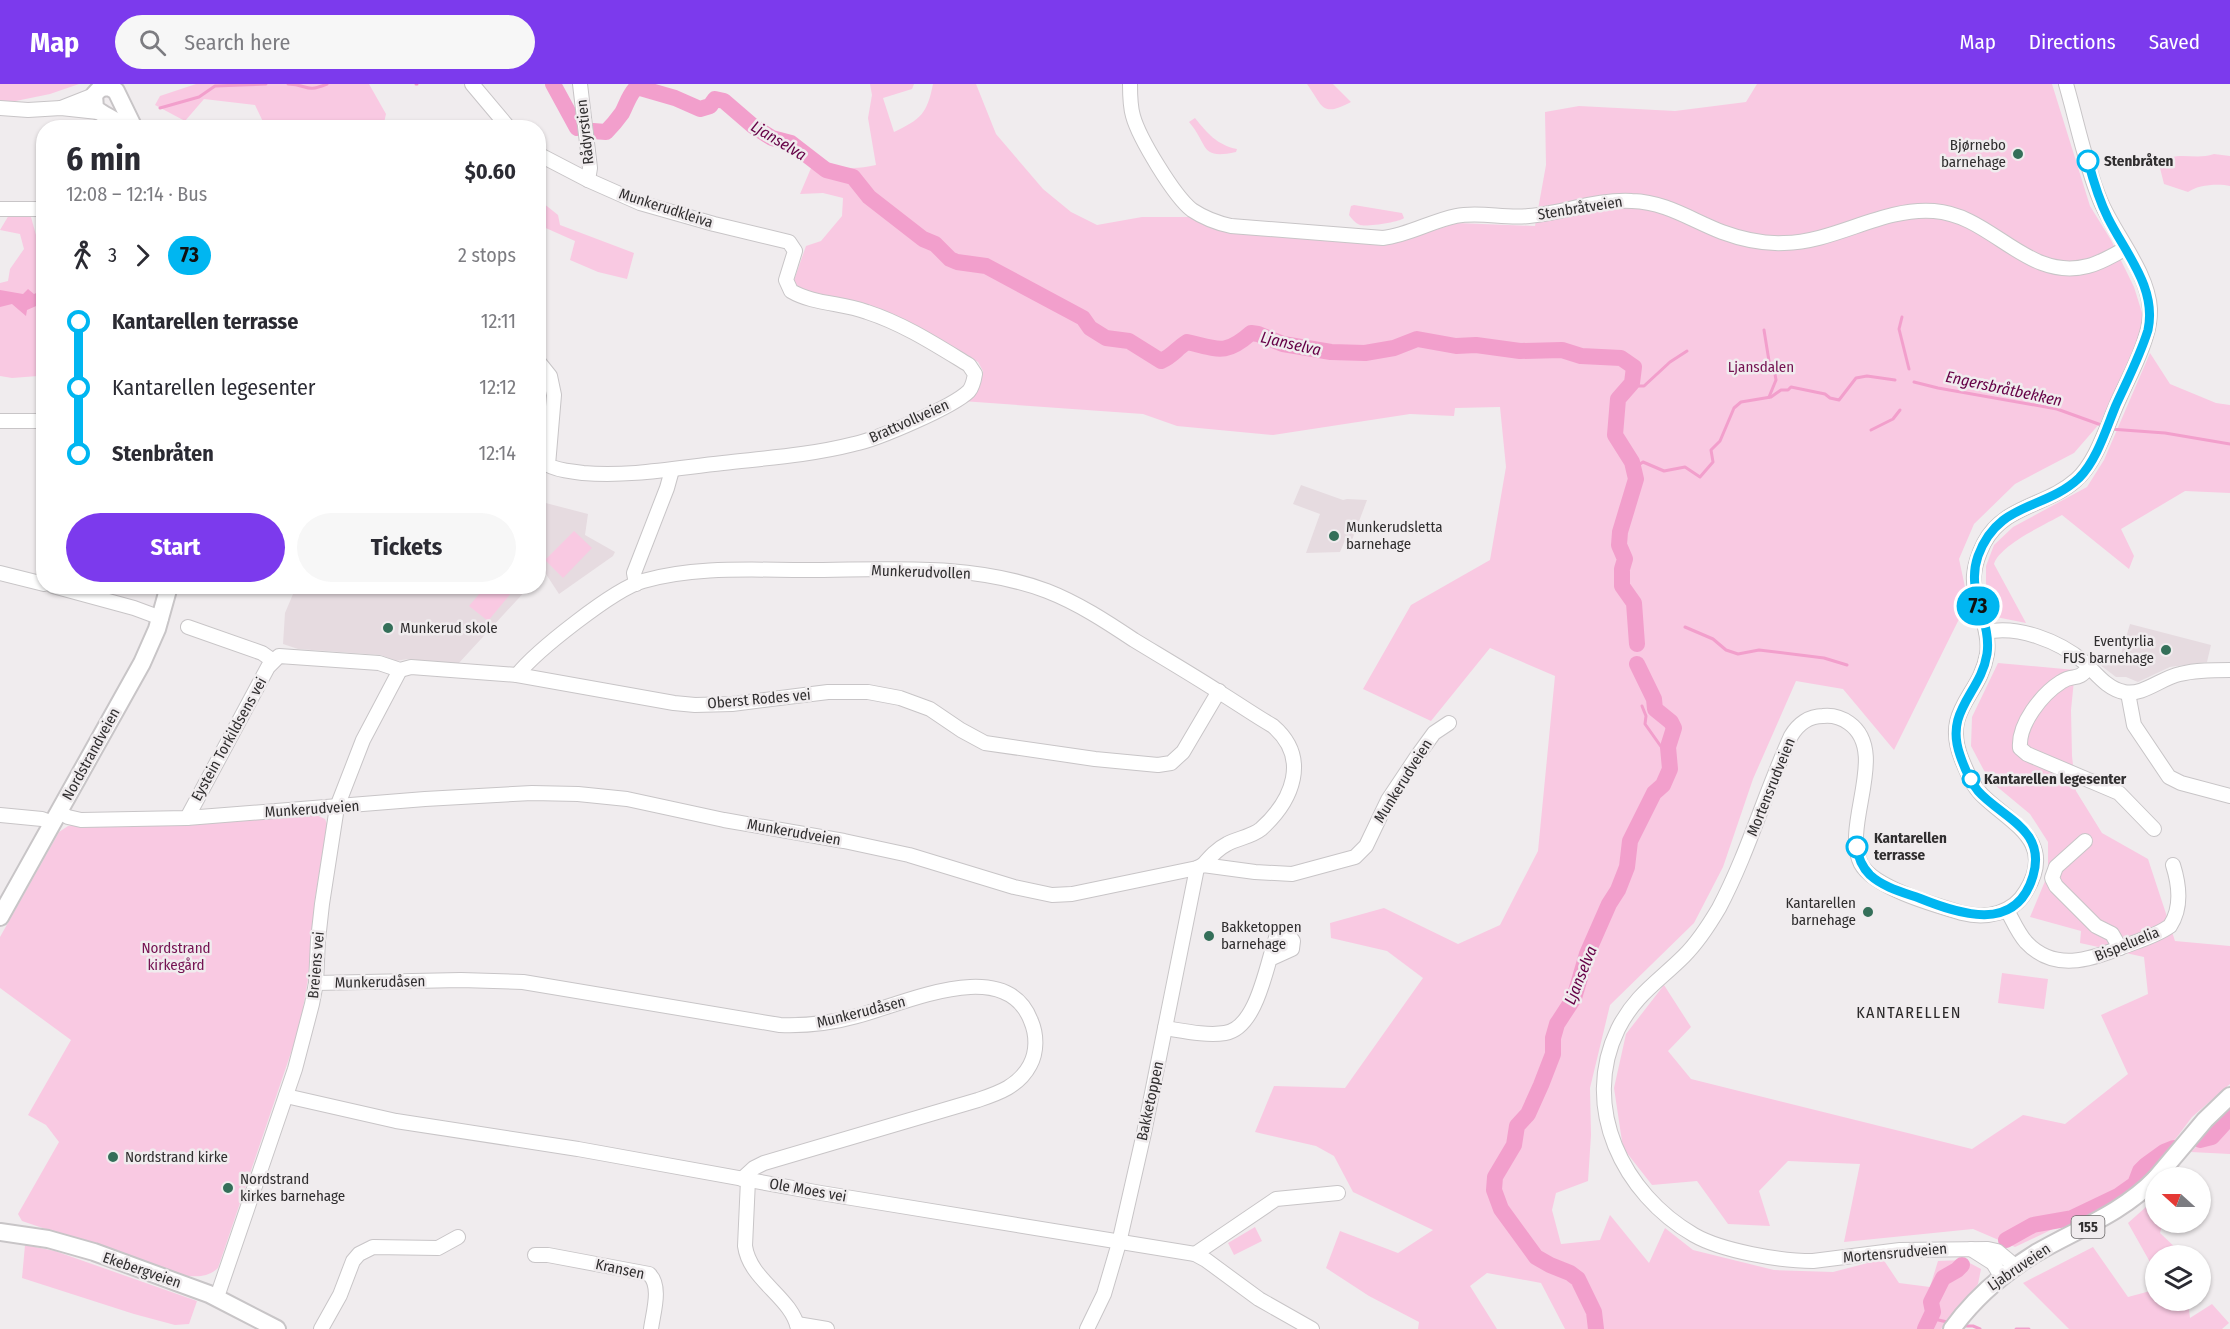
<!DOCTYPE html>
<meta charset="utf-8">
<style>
:root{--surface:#fff;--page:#f7f7f7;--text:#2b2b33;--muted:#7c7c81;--accent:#7c3aed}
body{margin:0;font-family:"Fira Sans Condensed",sans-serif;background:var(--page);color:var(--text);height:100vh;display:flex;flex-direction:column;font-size:22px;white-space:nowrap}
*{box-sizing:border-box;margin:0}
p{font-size:20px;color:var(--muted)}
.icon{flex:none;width:33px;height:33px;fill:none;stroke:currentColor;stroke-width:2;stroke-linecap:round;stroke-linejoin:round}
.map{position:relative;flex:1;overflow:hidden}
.sheet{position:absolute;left:36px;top:36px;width:510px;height:474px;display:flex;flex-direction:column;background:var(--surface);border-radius:24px;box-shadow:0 2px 4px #0004}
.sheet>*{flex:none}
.badge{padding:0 12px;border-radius:20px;font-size:21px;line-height:39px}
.needle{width:39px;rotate:291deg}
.controls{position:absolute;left:2145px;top:1083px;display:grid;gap:12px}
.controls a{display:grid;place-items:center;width:66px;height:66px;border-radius:50%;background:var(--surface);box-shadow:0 2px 4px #0004;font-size:30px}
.map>.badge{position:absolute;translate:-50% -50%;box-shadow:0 0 0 3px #fff}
.legs{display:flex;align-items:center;gap:9px;height:66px;padding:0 30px;font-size:20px}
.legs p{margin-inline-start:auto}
.summary{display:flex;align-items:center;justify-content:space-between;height:102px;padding:0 30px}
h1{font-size:33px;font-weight:700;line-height:45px}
.button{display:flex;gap:12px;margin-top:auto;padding:12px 30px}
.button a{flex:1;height:69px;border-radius:36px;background:var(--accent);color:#fff;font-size:24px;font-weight:700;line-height:69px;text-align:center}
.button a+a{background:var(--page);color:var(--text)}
ul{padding:0 30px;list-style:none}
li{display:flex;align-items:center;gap:21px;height:66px;font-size:22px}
li i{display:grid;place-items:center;width:9px;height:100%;margin:0 8px;background:currentColor}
li i::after{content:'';width:15px;height:15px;margin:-8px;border:4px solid;border-radius:50%;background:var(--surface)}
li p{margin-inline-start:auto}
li:first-child i{background:linear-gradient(#0000 50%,currentColor 0)}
li:last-child i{background:linear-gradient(currentColor 50%,#0000 0)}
header{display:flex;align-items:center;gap:36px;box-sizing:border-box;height:84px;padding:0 30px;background:var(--accent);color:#fff}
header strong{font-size:28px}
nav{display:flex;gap:33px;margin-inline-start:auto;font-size:21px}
.search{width:420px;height:54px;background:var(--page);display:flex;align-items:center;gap:15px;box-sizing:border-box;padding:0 21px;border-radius:33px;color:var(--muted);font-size:22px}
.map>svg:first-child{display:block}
</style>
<header>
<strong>Map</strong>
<div class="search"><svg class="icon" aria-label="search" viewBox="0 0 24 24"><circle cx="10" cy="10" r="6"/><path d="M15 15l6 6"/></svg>Search here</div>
<nav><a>Map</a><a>Directions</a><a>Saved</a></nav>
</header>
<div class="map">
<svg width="2230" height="1245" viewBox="0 0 2230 1245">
<rect width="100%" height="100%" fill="#f0ecee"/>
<g fill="#e6dbe0">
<polygon points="1301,401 1343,416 1347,415 1367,416 1352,456 1346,454 1340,468 1306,469 1320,430 1293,420"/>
<polygon points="538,417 588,430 585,451 615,468 613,472 559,510 544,487 539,493"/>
<polygon points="296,503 529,503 458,580 408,575 396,577 381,571 298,565 283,560 285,529"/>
<polygon points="2130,540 2211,561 2207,578 2170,583 2138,598 2126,593 2116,593 2095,577 2097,571 2119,577"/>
</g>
<g fill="#f9c9e2">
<polygon points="0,0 79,0 50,10 6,19 0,17"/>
<polygon points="196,0 369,0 386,30 383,43 266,44 255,21 204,15 185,37 155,21 160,12"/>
<path d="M870 0H914L912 5 883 14 894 48C921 35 927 30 933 0H976L996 50 1043 105 1071 128 1097 141 1142 133H1188L1210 140 1339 157 1394 159 1457 139 1535 142 1546 81 1545 28 1579 22 1675 27 1746 18 1757 0H2052L2090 122 2111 156 2134 203 2143 232 2138 255 2100 339 2074 369 2015 400 1974 440 1959 475 1968 517 1894 666 1843 605 1796 597 1753 695 1723 783 1694 839 1610 921 1590 1004 1591 1051 1588 1097 1556 1109 1552 1126 1561 1160 1600 1156 1610 1131 1649 1179 1665 1144 1693 1166 1774 1186 1833 1188 1883 1175 1899 1199 1930 1203 1938 1177 1964 1176 1981 1185 1978 1200 1941 1245H1565L1541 1199 1487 1189 1470 1202 1497 1245H1418L1419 1238 1369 1212 1326 1184 1340 1147 1398 1169 1433 1146 1353 1108 1334 1072 1316 1062 1255 1048 1274 1002 1345 1004 1423 894 1387 867 1331 854 1330 839 1384 824 1458 860 1500 841 1538 767 1555 592 1490 564 1431 637 1363 605 1411 521 1490 476 1506 383 1500 323 1455 324 1454 332 1410 330 1273 351 1177 342 1143 330 962 317 981 299 983 287 978 278 944 260 798 205 794 196 806 162 821 157 842 132 843 114 823 109 800 110 817 70C836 86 852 86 876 81L868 34 872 11Z"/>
<path d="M1307 0H1333L1351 18C1321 34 1323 22 1307 0Z"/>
<path d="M1195 34C1207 49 1217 61 1237 65L1236 68C1199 76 1209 61 1189 38Z"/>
<path d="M2214 70 2230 72V102C2218 99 2197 101 2188 108L2164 100 2159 80C2177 65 2193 77 2214 70Z"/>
<polygon points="538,115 558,131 560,141 634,169 627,195 598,188 570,176 575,157 539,141"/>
<path d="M1354 121 1402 129 1404 134C1400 138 1367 143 1360 141 1355 139 1352 135 1349 131L1351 122Z"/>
<polygon points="9,131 31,133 44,180 44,268 38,292 12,294 0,292 0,199 8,197 10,185 24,165 20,150 0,146"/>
<path d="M2150 269 2170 300 2216 319 2230 321V409L2185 407 2121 445 2134 472 2129 485 2062 431C2044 441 2000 461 1994 480L2026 539 1996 533 1986 502V482L1994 461 2013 443 2087 403 2104 376Z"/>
<polygon points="574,447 592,464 563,494 545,476"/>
<polygon points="486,502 520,502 520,503 515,510 512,508 488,537 469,522"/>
<polygon points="1998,579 2075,586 2071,626 2072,672 2076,707 2102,749 2148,775 2175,857 2230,862 2230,1000 2192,1033 2156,1081 2103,1121 2015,1163 1973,1145 1844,1158 1860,1080 1788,1077 1759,1107 1770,1142 1728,1140 1697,1097 1652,1101 1623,1064 1614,1004 1626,950 1664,901 1691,943 1668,967 1691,995 1972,1065 2023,1031 2065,1040 2128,990 2101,931 2148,910 2144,873 2080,859 2081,847 2030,833 2048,790 2048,758 2030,730 1989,696 1971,662 1972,633"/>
<path d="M314 730 325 735 327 740 315 815 308 895 300 942 218 1184C207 1194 196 1193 181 1191L22 1137 18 1130 59 1058 46 1041 28 1031 71 956 0 904V853L59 748 68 742 75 741Z"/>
<polygon points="2002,889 2048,895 2044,925 1998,919"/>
<polygon points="2230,1027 2230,1070 2191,1068"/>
<polygon points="2155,1115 2156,1138 2163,1139 2160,1149 2183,1171 2156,1172 2155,1187 2128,1139"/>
<polygon points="1255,1143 1262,1157 1234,1171 1228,1159"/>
<polygon points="25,1161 55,1167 197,1217 189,1240 175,1241 134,1230 22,1194"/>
<polygon points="2093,1163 2128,1213 2154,1206 2155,1203 2156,1216 2188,1217 2190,1234 2212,1220 2229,1239 2222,1245 2069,1245 2023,1199"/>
</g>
<polygon fill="#f29fcc" points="28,205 34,210 43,206 43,219 27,226 26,232 12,220 0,223 0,206 23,210"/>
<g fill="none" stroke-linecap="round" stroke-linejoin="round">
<g stroke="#f29fcc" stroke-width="3">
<path d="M288 0C309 1 305 9 327 0"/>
<polyline points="416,0 417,0"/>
<polyline points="160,24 199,13 215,2 266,0"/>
<polyline points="1902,233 1899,245 1909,285"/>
<polyline points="1764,246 1769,277 1774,284 1776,296 1769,313"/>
<polyline points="1914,298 1938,304 2057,325 2104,342"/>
<polyline points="1630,302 1644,302 1670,278 1687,267"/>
<polyline points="2110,345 2165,349 2230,360"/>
<polyline points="1871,346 1893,335 1900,326"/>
<polyline points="1634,384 1643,378 1664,387 1685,383 1700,393 1713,378 1711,366 1720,357 1734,324 1741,318 1771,313 1781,306 1788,306 1791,303 1825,310 1830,314 1839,316 1856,294 1867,292 1895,296"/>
<polyline points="1685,543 1713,555 1726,566 1738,570 1759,566 1824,574 1847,581"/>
<polyline points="1642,622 1646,632 1645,640 1667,671"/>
<polyline points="1930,1234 1947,1238"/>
<polyline points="1963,1242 1973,1242 1980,1245"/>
<polyline points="2016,1245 2029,1245"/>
</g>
<g stroke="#f29fcc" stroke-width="16">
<polyline points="553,0 577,44"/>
<path d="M593 47 606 48C612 42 617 36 622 29 627 20 629 10 637 3L675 14 700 25 710 22 715 15 724 17 753 42 772 54 791 59 826 86 853 93 869 113 923 155 935 160 950 175 957 178 986 182 1083 234 1090 244 1106 254 1129 257 1161 277C1173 272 1177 264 1187 258 1218 265 1225 272 1251 249L1258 250 1283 260 1331 268 1365 269 1394 264 1417 255 1456 262 1476 261 1520 267 1562 266 1581 272 1621 274 1634 283 1632 299 1618 315 1615 351 1632 378 1636 395 1620 448 1619 461 1625 475 1622 485V502L1634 519 1637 560"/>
<polyline points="2200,1056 2212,1053 2230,1033"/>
<polyline points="2006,1156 2033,1141 2072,1134 2118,1112 2135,1100 2140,1087 2146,1081 2164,1068 2174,1064"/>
<polyline points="1596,1245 1594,1228 1578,1195 1570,1189 1550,1181 1536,1173 1501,1125 1494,1106 1495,1093 1514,1061 1517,1042 1528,1030 1541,1001 1553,970 1553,954 1557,940 1574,914 1587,870 1609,820 1618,806 1627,783 1630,757 1654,709 1663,701 1670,685 1668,663 1674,644 1671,638 1655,625 1654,615 1637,580"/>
<polyline points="1925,1245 1933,1228 1931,1218 1943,1194 1957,1186 1962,1181"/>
</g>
<defs>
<g id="minor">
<polyline points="472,0 509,44"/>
<polyline points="580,0 590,84 588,96"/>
<path d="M1130 0C1130 11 1130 22 1133 32 1139 54 1174 112 1192 126 1204 134 1217 139 1231 142L1383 154C1409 151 1431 137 1456 132 1480 127 1505 135 1529 132 1563 129 1597 115 1632 117 1666 118 1691 136 1722 148 1741 155 1763 160 1784 159 1836 158 1882 123 1934 127 1992 131 2027 198 2088 182 2101 179 2113 171 2125 165"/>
<polyline points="0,24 28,26 61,24 98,28"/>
<polyline points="61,24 94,11"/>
<path d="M538 70 588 96 640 119 714 140 789 158 795 167 786 196 791 207C813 220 843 219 867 228 904 240 936 261 969 281L975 290C974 296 973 302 969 307 953 323 878 355 854 360 811 371 767 374 723 379 676 384 630 393 583 389 571 387 558 387 548 381L554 311 550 292 538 277"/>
<polyline points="0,125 44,125"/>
<polyline points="0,337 44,337"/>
<polyline points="0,489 44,500"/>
<polyline points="636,500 634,489 667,404 672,386"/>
<polyline points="53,502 134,524 161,534"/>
<polyline points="188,543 262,569 272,576"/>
<path d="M1986 548C2018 541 2059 557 2084 578 2096 589 2107 605 2124 608 2143 612 2161 594 2180 590 2196 586 2213 586 2230 586"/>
<path d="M2089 583C2077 599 2074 589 2061 598 2042 610 2018 640 2020 664L2027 670 2119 709 2154 745"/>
<path d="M517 591C536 567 614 505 643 497 695 482 752 486 805 486 886 486 970 478 1047 507 1078 519 1107 538 1134 556 1162 573 1191 590 1219 608 1237 619 1254 631 1273 642 1310 674 1293 716 1261 745 1251 753 1238 754 1227 760 1217 765 1210 773 1203 781"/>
<polyline points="2128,609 2134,641 2169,693 2181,699 2230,712"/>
<polyline points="59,728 68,733 81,736 187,734 425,715 532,709 578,710 627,715 724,736 844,757 909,771 1014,803 1052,811 1072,810 1197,784 1203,781 1255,788 1292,790 1355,773 1366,762 1388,716 1418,671 1434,649 1449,639"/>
<polyline points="0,731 42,735 53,739"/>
<polyline points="187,734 268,583 279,572 379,579 400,586 411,583 517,591 674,619 695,621 732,620 828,608 868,608 900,614 930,625 961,646 985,659 1095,675 1158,681 1171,679 1183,668 1219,607"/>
<polyline points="2085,757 2056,783 2052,794 2056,802 2096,842 2112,850 2120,864"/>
<path d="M2007 826C2013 837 2018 849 2026 858 2054 888 2090 876 2122 863 2138 857 2156 852 2170 842 2182 824 2179 800 2173 781"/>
<path d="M316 899 461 896 523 898 780 941C807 942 832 939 857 932 904 920 1006 870 1031 937 1037 951 1037 968 1030 981 1019 1002 999 1009 978 1016L764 1079 754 1084 742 1095"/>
<path d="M1165 944C1184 947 1207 952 1225 949 1258 944 1267 877 1277 851L1282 848 1288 850 1293 857 1292 865 1270 875"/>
<polyline points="286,1012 396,1037 578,1065 821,1109 1195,1170 1206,1176 1259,1215 1312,1245"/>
<path d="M748 1096 745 1162C750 1197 792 1213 798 1245"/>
<polyline points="1971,1165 1993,1179 2001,1192"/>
<polyline points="1195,1170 1276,1115 1338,1109"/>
<path d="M535 1171H548L649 1190C662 1202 653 1229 651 1245"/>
<path d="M2015 1182 1997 1167 1988 1165 1900 1166 1813 1177C1780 1177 1722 1167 1694 1151 1623 1110 1580 1023 1618 945 1635 911 1659 897 1684 872 1698 858 1709 841 1719 824 1748 769 1765 709 1791 652 1798 640 1809 632 1823 632 1832 631 1842 634 1849 639 1890 668 1841 741 1861 780 1874 804 1935 821 1962 829 1986 835 2013 830 2026 807 2057 757 2010 739 1982 711 1972 701 1967 688 1962 676 1941 625 1980 613 1987 570 1991 543 1972 518 1974 491 1975 479 1979 469 1984 459 2004 421 2047 422 2076 396 2097 378 2108 338 2120 313 2129 293 2140 273 2146 252 2149 243 2150 234 2150 225 2148 188 2114 150 2100 116 2085 79 2077 38 2066 0"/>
<polyline points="217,1213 295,985 312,920 316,899 318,856 322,820 337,723 363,656 400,586"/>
<polyline points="797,1240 827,1245"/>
<polyline points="321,1245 340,1211 353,1177 359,1170 373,1163 438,1164 458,1153"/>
<polyline points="1087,1245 1104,1210 1119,1159 1144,1049 1197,784"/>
</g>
<g id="major">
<path d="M104 0 94 11 95 24C101 30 120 39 129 44"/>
<polyline points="101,4 109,3 116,7 134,44"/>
<polyline points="0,833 142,579 157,545 169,502"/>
<polyline points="2156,1094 2205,1036 2230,1012"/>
<polyline points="0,1148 48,1155 94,1168 209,1210 277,1245"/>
<path d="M1952 1245C1975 1213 2002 1190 2036 1169 2077 1145 2121 1130 2156 1094"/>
</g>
</defs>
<use href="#minor" stroke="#c8c5c7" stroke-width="16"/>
<use href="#major" stroke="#c8c5c7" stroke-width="20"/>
<use href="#minor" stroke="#fff" stroke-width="14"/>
<use href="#major" stroke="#fff" stroke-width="16"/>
</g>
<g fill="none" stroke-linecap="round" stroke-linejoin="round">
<defs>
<path id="line-1" d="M1857 763C1858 774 1862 783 1870 791 1883 803 1902 808 1919 814 1959 830 2016 850 2033 792 2047 745 2002 734 1978 707 1970 697 1964 683 1960 671 1944 626 1981 609 1987 570 1992 535 1965 509 1978 472 1998 417 2044 427 2079 394 2097 376 2106 345 2116 321 2127 297 2140 272 2148 246 2157 204 2126 170 2108 134 2099 116 2093 96 2088 77"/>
</defs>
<use href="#line-1" stroke="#fff" stroke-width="14"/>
<use href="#line-1" stroke="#00b6f1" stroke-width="9"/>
</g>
<g fill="#346f59" stroke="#f0ecee" stroke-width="2">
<circle cx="2018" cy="70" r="6"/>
<circle cx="1334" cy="452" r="6"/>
<circle cx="388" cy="544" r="6"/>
<circle cx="2166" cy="566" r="6"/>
<circle cx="1868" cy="828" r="6"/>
<circle cx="1209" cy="852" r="6"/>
<circle cx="113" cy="1073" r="6"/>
<circle cx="228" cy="1104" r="6"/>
</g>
<g fill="#fff" stroke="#00b6f1" stroke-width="3">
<circle cx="2088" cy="77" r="10"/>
<circle cx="1971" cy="695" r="8"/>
<circle cx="1857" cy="763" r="10"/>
</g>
<g text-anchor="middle" stroke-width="5" stroke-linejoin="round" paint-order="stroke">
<rect fill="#f0ecee" stroke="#6a6768" stroke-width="1.5" x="2071.5" y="1132" width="33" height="22" rx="4.5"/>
<g font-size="14" font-weight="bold" fill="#302e2f">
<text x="2088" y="1148">155</text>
</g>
<g font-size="15" fill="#302e2f" stroke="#f0ecee">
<text transform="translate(585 48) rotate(-96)" y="5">Rådyrstien</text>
<text transform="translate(666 124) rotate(18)" y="5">Munkerudkleiva</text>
<text transform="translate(1580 124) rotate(-9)" y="5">Stenbråtveien</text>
<text transform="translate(909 337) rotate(-24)" y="5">Brattvollveien</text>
<text transform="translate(921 488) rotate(2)" y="5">Munkerudvollen</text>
<text transform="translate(759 615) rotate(-5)" y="5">Oberst Rodes vei</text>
<text transform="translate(229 655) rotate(-61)" y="5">Eystein Torkildsens vei</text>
<text transform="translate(91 670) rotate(-61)" y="5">Nordstrandveien</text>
<text transform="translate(1403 697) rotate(-58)" y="5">Munkerudveien</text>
<text transform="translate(1771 703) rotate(-68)" y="5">Mortensrudveien</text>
<text transform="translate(312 725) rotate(-4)" y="5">Munkerudveien</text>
<text transform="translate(794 748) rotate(10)" y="5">Munkerudveien</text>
<text transform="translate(2127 860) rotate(-22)" y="5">Bispeluelia</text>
<text transform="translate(316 881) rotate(-85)" y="5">Breiens vei</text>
<text transform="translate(380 898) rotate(-1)" y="5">Munkerudåsen</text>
<text transform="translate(861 928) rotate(-14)" y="5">Munkerudåsen</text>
<text transform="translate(1150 1017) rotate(-78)" y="5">Bakketoppen</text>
<text transform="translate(808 1106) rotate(10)" y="5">Ole Moes vei</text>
<text transform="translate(1895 1169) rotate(-5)" y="5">Mortensrudveien</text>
<text transform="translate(2019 1183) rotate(-34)" y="5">Ljabruveien</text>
<text transform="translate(620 1185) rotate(12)" y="5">Kransen</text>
<text transform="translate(142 1186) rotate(19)" y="5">Ekebergveien</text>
</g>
<g font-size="15" fill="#302e2f" stroke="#f0ecee" text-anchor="start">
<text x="2006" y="66" text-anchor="end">Bjørnebo<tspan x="2006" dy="17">barnehage</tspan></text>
<text x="1346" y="448">Munkerudsletta<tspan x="1346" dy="17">barnehage</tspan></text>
<text x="400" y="549">Munkerud skole</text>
<text x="2154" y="562" text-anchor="end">Eventyrlia<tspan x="2154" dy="17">FUS barnehage</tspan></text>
<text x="1856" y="824" text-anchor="end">Kantarellen<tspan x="1856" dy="17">barnehage</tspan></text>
<text x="1221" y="848">Bakketoppen<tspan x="1221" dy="17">barnehage</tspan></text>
<text x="125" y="1078">Nordstrand kirke</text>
<text x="240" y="1100">Nordstrand<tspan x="240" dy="17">kirkes barnehage</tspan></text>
</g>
<g font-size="15" font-weight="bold" fill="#302e2f" stroke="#f0ecee" text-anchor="start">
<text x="2104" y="82">Stenbråten</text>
<text x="1984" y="700">Kantarellen legesenter</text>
<text x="1874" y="759">Kantarellen<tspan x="1874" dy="17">terrasse</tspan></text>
</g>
<g font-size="15" fill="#741352" stroke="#f0ecee">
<text x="1761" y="288">Ljansdalen</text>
<text x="176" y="869">Nordstrand<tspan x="176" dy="17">kirkegård</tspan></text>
</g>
<g font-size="16" font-style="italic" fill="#650046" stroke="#f0ecee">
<text transform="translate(779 56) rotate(31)" y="6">Ljanselva</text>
<text transform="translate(1291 259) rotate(13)" y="6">Ljanselva</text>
<text transform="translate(2004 304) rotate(12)" y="6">Engersbråtbekken</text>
<text transform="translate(1580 891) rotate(-68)" y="6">Ljanselva</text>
</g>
<g font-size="16" letter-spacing="1.5" fill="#2b292a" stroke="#f0ecee">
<text x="1909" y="934">KANTARELLEN</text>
</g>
</g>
</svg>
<div class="controls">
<a><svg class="needle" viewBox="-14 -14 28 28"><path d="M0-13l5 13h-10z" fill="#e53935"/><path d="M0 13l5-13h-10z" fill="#7c7c81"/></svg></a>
<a><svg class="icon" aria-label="layers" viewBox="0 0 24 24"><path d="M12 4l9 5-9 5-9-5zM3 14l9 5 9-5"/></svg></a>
</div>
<b class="badge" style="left:1978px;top:522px;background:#00b6f1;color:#111">73</b>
<section class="sheet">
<div class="summary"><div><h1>6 min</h1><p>12:08 – 12:14 · Bus</p></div><b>$0.60</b></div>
<div class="legs"><svg class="icon" aria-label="walk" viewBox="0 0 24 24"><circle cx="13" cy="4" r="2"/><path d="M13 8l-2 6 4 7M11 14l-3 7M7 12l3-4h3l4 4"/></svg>3<svg class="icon" aria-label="forward" viewBox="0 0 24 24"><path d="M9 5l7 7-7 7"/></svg><b class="badge" style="background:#00b6f1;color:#111">73</b><p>2 stops</p></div>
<ul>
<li><i style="color:#00b6f1"></i><b>Kantarellen terrasse</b><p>12:11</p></li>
<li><i style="color:#00b6f1"></i><span>Kantarellen legesenter</span><p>12:12</p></li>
<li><i style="color:#00b6f1"></i><b>Stenbråten</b><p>12:14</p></li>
</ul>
<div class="button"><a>Start</a><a>Tickets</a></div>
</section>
</div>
